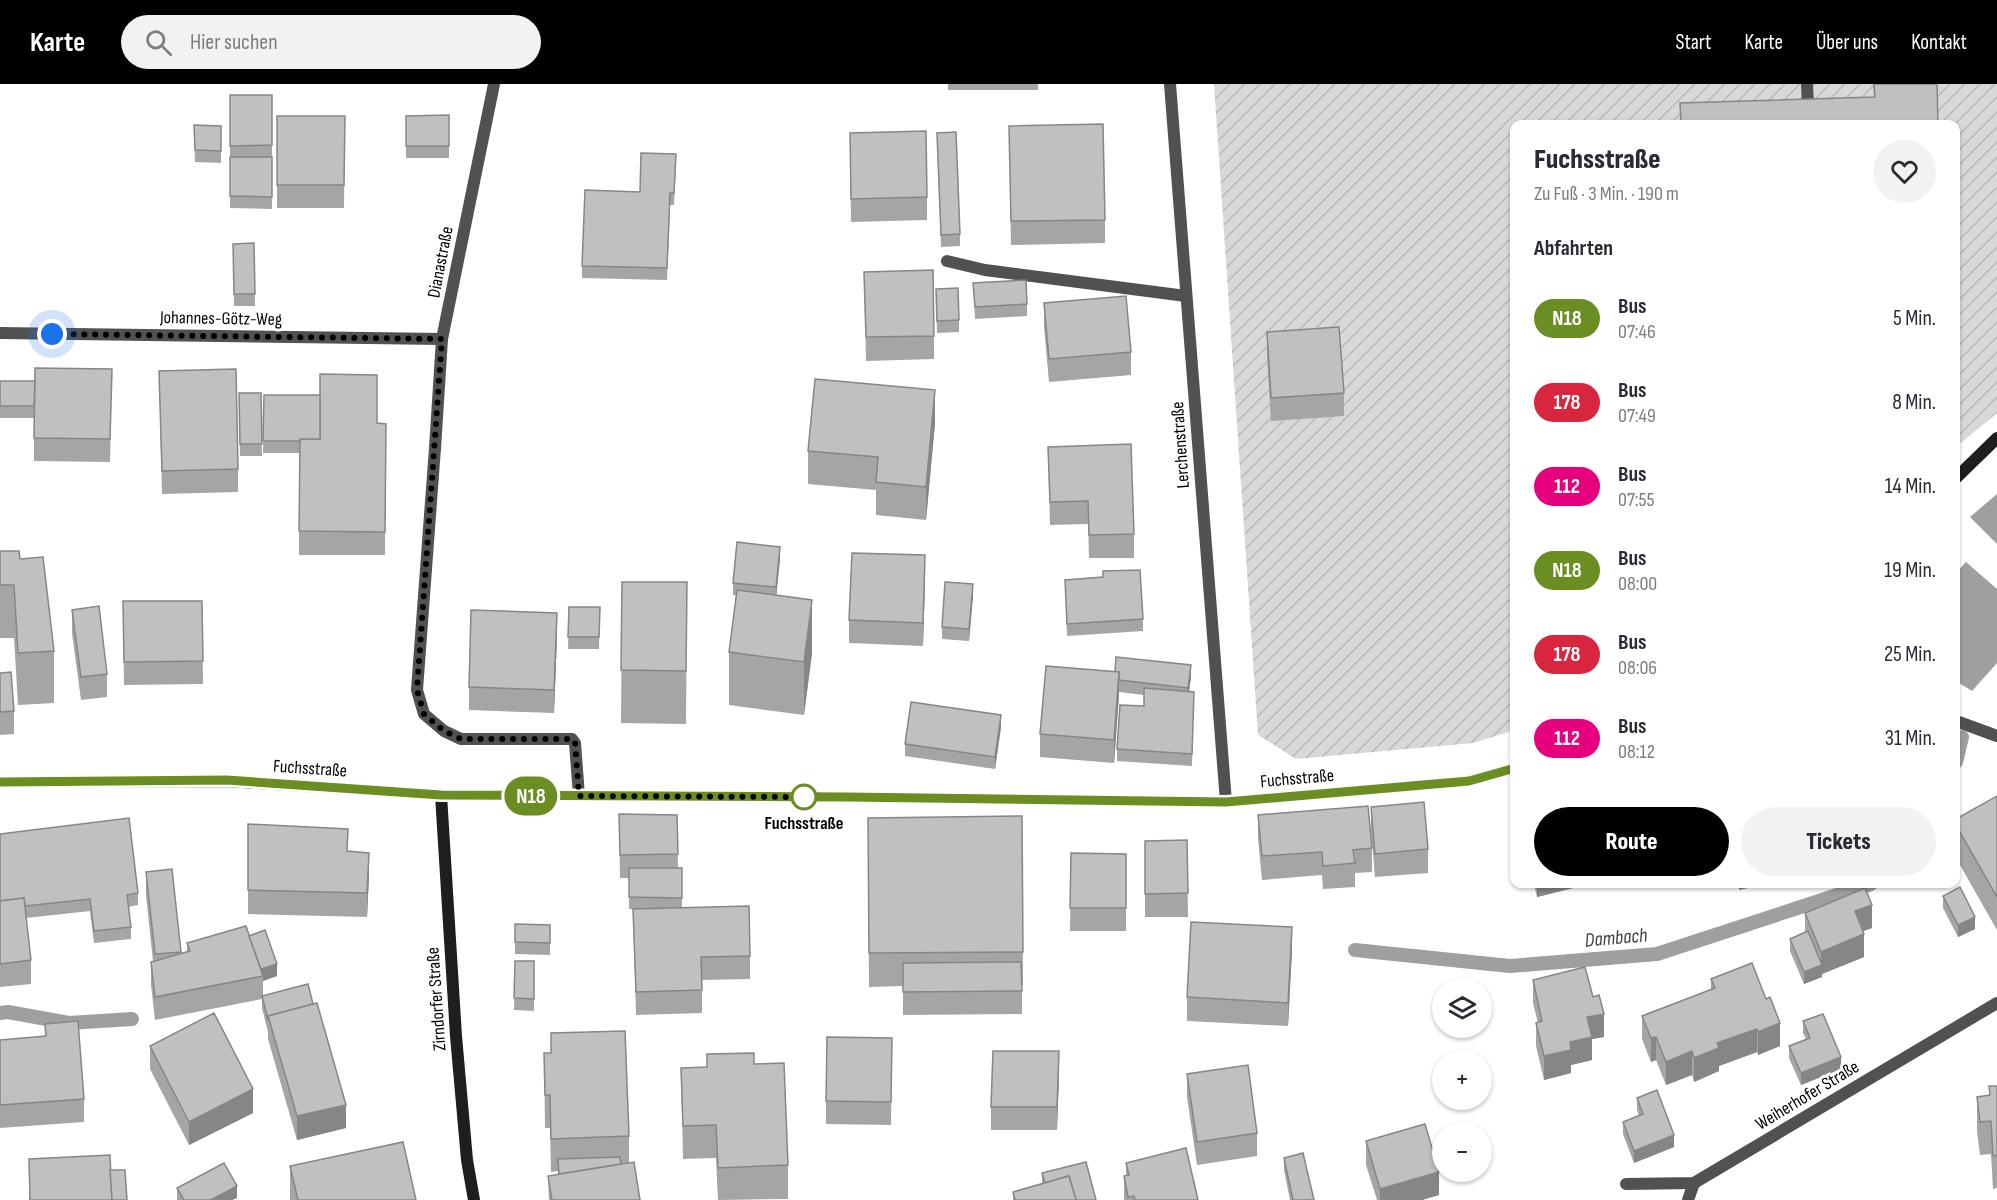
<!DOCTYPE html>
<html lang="de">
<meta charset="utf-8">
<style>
:root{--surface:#fff;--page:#f2f2f3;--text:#2b2b33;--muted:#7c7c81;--accent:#000}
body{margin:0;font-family:"Sofia Sans Condensed",sans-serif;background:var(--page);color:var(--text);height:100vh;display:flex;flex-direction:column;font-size:22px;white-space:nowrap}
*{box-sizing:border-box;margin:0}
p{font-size:20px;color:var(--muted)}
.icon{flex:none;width:33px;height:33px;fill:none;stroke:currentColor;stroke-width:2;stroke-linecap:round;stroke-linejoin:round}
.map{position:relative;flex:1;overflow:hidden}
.panel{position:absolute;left:1510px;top:36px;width:450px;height:768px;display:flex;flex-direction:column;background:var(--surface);border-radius:12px;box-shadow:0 2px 4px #0004}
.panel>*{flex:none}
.badge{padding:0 12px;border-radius:20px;font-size:21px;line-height:39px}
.fabs{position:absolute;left:1432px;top:894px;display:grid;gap:12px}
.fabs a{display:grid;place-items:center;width:60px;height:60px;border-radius:50%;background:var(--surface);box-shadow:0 2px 4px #0004;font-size:30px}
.you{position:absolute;width:30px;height:30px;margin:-15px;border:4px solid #fff;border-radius:50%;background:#1a73e8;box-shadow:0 0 0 9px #1a73e833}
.map>.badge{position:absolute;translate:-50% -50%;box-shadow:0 0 0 3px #fff}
h2{padding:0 24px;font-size:22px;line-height:54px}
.round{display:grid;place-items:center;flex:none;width:63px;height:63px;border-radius:32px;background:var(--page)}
.overview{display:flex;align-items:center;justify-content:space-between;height:102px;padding:0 24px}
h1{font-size:28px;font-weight:800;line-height:45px}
.action{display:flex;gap:12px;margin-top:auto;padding:12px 24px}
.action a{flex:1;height:69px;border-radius:36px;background:var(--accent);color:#fff;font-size:24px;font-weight:800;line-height:69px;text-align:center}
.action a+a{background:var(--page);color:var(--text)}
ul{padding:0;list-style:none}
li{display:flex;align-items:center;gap:18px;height:84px;padding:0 24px}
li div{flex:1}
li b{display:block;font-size:22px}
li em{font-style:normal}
li .badge{min-width:66px;font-weight:700;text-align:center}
header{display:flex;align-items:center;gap:36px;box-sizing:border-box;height:84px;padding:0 30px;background:var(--accent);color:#fff}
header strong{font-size:28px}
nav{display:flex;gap:33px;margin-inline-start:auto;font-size:21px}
.search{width:420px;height:54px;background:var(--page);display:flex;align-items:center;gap:15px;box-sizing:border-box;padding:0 21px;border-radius:33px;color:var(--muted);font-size:22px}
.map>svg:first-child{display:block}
</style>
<header>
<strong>Karte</strong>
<div class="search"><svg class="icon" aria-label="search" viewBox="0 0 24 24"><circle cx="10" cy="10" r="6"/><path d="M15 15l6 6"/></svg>Hier suchen</div>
<nav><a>Start</a><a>Karte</a><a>Über uns</a><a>Kontakt</a></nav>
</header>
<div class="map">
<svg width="1997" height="1116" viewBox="0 0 1997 1116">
<defs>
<pattern id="garden-furrows" width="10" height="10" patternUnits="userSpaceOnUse" patternTransform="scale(1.5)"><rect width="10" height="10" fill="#d8d8d8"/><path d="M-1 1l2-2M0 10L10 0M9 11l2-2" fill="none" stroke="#b8b8b8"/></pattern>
</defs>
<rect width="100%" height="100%" fill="#fff"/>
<polygon fill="url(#garden-furrows)" points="1214,0 1997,0 1997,329 1956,363 1956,40 1515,40 1515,646 1473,659 1296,675 1258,651"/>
<g fill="#9f9f9f">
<polygon points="1997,410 1997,460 1970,433"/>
<polygon points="1966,478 1997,505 1997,579 1972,607 1956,597 1956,489"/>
</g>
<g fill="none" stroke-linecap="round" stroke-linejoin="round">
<g stroke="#9f9f9f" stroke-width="14">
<polyline points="1956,678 1962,653"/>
<polyline points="1355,866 1510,882 1657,870 1871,800"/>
<polyline points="0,929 8,928 69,939 132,935"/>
</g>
<g stroke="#515151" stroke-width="12">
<polyline points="1807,0 1809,40"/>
<polyline points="947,177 985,186 1186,212"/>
<polyline points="435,364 417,606 424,630 444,647 461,655 572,655 575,659 579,712"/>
</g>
<g stroke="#515151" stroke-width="12">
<polyline points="1170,0 1226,718"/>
<polyline points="0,249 442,255"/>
<polyline points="435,364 442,255 494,0"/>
<polyline points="1956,637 1997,652"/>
<polyline points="1626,1100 1694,1099 1997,919"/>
<polyline points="1688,1116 1694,1099"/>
</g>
<g stroke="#1e1e1e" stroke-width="12">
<polyline points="1956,394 1997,354"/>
<polyline points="0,698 227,697 441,711 846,713 1226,718 1469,697 1515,684"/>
<polyline points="441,711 456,952 467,1076 474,1116"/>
</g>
</g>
<g fill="#a5a5a5">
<rect x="948" y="0" width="90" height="6"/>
<polygon points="1873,0 1937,0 1938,40 1680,40 1680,19 1874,13"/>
<polygon points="230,11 272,11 272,125 230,124"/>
<polygon points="449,31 449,74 406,74 406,32"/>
<polygon points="277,32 345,32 344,124 277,124"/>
<polygon points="194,41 221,42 221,79 195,78"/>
<polygon points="1009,42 1105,136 1105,159 1011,161"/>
<polygon points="850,49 927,113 927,136 851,138"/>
<polygon points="937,49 960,150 960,162 941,163"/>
<polygon points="676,82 674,121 670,121 667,196 582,194 582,182 640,108"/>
<polygon points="254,159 255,222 234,222 233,160"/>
<polygon points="864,188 934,252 934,275 866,277"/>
<polygon points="973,199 1027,220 1027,232 975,235"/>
<polygon points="936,217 959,236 959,248 937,249"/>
<polygon points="1044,219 1131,268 1131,291 1049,298 1044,243"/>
<polygon points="1267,248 1344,309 1344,332 1271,337 1267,271"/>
<polygon points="112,285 110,378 34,377 34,334 0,334 0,297 35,297"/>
<polygon points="159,287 238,385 238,408 162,410"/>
<polygon points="239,309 261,309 262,372 240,372"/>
<polygon points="264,311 377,339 386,340 385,471 299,471 299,369 263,369"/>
<polygon points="935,339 926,436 876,431 876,406 808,400 808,367"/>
<polygon points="1048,363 1134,450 1134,474 1089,474 1088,440 1050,441"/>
<polygon points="0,467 54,567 54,619 18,621 14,554 0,554"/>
<polygon points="780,475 776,511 812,569 804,631 729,621 729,568 736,511 733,511 733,499"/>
<polygon points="925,495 923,562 849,559 849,536"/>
<polygon points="1065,496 1143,535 1143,547 1067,552"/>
<polygon points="622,498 687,498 686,640 621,639"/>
<polygon points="973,512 969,557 942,555 942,543"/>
<polygon points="123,517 202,517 203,600 124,601"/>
<polygon points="569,523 600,523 599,565 568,565"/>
<polygon points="72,526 107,590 107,613 81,616 72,549"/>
<polygon points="557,552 554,629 469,626 469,603"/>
<polygon points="1046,582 1191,593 1189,607 1194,608 1192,682 1117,677 1117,665 1144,622 1144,611 1119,608 1114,679 1040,673 1040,650"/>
<polygon points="0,589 14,627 14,650 0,651"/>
<polygon points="1001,643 995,685 905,672 905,660"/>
<polygon points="1997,712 1997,846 1956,774 1956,735"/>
<polygon points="1371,723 1428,765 1428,789 1375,793 1371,746"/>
<polygon points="619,730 677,731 678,784 682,784 682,824 750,872 750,895 702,896 702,929 636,931 633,825 636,825 629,825 629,794 620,794"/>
<polygon points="1258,731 1372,764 1372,788 1355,789 1355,803 1323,805 1322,791 1262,796 1258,754"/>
<polygon points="1022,732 1023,901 1022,901 1022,930 903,931 903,902 869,903 868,734"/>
<polygon points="248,740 348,767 369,792 367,833 248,830"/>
<polygon points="0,750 138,809 138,821 128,823 131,843 131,855 94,859 90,827 26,834 31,876 31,900 0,903"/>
<polygon points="1187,756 1188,833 1145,833 1145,757"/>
<polygon points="1071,769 1126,770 1126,847 1070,847"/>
<polygon points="172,785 181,870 187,868 187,859 249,852 277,892 263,897 263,911 346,1044 297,1056 268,955 268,948 262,924 262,915 155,936 151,901 151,878 153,877 146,811 146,788"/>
<polygon points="1534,800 1589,800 1537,813"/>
<polygon points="1943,812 1975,845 1958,853 1943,824"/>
<polygon points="1805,829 1872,844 1863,847 1864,873 1822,890 1822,893 1804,900 1790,867 1790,855 1805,848"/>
<polygon points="515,840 550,853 550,871 515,870"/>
<polygon points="1292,866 1288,942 1187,937 1187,913"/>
<polygon points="515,877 534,877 534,927 514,926"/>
<polygon points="1711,895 1780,962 1758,971 1757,968 1719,982 1719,987 1694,998 1692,991 1666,1001 1656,976 1651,978 1642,955 1642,932 1711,906"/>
<polygon points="1533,896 1593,913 1604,953 1592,955 1592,976 1571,981 1571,989 1544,996 1536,962 1536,939 1538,939 1533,919"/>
<polygon points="1803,937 1841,985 1801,1001 1789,974 1789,962 1806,955 1803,949"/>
<polygon points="45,940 84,1015 84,1038 0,1044 0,956 45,952"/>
<polygon points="551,949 629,1052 629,1079 640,1116 549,1116 548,1092 558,1090 558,1087 551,1088 550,1044 545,1044 544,969 551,969"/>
<polygon points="892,954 891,1041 826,1040 826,1017"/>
<polygon points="150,962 253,1029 189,1061 150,985"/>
<polygon points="754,980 788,1081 788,1115 718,1116 716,1074 683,1075 681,984"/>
<polygon points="1059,990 1057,1046 991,1046 991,1023"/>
<polygon points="1187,990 1257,1049 1257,1072 1197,1081 1187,1013"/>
<polygon points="1989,1002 1997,1002 1997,1104 1993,1105 1991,1070 1980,1071 1977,1047 1977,1013 1989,1012"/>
<polygon points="1637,1014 1674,1063 1634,1079 1623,1050 1623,1038 1639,1032 1637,1026"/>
<polygon points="1366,1057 1439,1111 1422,1116 1377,1116 1366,1081"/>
<polygon points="1284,1074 1314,1116 1290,1116 1284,1086"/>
<polygon points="29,1075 110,1086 127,1116 29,1116"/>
<polygon points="1126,1079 1198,1116 1124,1116 1124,1092 1126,1092"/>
<polygon points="290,1082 416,1116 290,1116"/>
<polygon points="1042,1089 1096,1116 1013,1116 1013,1108 1042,1100"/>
<polygon points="177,1104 237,1114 232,1116 177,1116"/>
</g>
<g fill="#868686">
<polygon points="935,306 935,339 926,436 926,403"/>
<polygon points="780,463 780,475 776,515 776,503"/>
<polygon points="925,471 925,495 923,562 923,539"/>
<polygon points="973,500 973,512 969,557 969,545"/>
<polygon points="812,516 812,569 804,631 804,578"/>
<polygon points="557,529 557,552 554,629 554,606"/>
<polygon points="1191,581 1191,593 1188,616 1188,604"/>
<polygon points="1119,588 1119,612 1114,679 1114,656"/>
<polygon points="1001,631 1001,643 995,685 995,673"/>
<polygon points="369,769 369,792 367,833 367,809"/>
<polygon points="1537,800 1589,800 1537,813"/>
<polygon points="1739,800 1766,800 1739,806"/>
<polygon points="1872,821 1872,844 1855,850 1855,827"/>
<polygon points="1975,833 1975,845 1958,853 1958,841"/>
<polygon points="1292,843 1292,866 1288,942 1288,919"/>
<polygon points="1864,850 1864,873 1822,890 1822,893 1804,900 1804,888 1821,881 1821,868"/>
<polygon points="277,880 277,892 263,897 263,892 259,886"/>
<polygon points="1604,930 1604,953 1592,955 1592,976 1571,981 1571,989 1544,996 1544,972 1587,933"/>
<polygon points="1780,939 1780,962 1758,971 1758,948"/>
<polygon points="1757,945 1757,968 1719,982 1719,987 1694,998 1694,974 1717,959"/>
<polygon points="1656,953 1656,976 1651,978 1651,954"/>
<polygon points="1059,967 1059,990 1057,1046 1057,1023"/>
<polygon points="1692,967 1692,991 1666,1001 1666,978"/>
<polygon points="1841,973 1841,985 1801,1001 1801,989"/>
<polygon points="253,1005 253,1029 189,1061 189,1038"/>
<polygon points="346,1021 346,1044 297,1056 297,1032"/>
<polygon points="1674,1051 1674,1063 1634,1079 1634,1067"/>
<polygon points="1439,1088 1439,1111 1422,1116 1380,1116 1380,1105"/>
<polygon points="237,1102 237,1114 232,1116 211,1116"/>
</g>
<g fill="#c0c0c0" stroke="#868686" stroke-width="1.5">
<polygon points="1874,0 1937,0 1938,40 1681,40 1680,19 1875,13"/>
<polygon points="230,11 272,11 272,61 230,62"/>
<polygon points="449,31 449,62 406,62 406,32"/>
<polygon points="277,32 345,32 344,101 277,101"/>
<polygon points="1103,40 1105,136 1011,137 1009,42"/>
<polygon points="194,41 221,42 221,67 195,66"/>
<polygon points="926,47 927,113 851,115 850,49"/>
<polygon points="956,48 960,150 941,151 937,49"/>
<polygon points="641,69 676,70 674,109 670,109 667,184 582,182 585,106 640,108"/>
<polygon points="230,73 272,73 272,113 230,112"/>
<polygon points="254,159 255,210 234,210 233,160"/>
<polygon points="933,186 934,252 866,253 864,188"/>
<polygon points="1026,196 1027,220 975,223 973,199"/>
<polygon points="958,204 959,236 937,237 936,205"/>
<polygon points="1126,212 1131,268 1049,275 1044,219"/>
<polygon points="1339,243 1344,309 1271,314 1267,248"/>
<polygon points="35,284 112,285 110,355 34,354"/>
<polygon points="236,285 238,385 162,387 159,287"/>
<polygon points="320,290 377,291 377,339 386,340 385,448 299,447 300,355 320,355"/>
<polygon points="815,295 935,306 926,403 876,398 878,373 808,367"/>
<polygon points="0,297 35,297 34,322 0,322"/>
<polygon points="239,309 261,309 262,360 240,360"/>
<polygon points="264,311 320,311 320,355 300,355 300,357 263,357"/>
<polygon points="1131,360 1134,450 1089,451 1088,417 1050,418 1048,363"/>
<polygon points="737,458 780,463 776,503 733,499"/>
<polygon points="0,467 19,467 20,475 43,473 54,567 18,569 14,501 0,501"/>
<polygon points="852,469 925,471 923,539 849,536"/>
<polygon points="1140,486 1143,535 1067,540 1065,496 1103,493 1103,487"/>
<polygon points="622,498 687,498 686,587 621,586"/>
<polygon points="945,498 973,500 969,545 942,543"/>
<polygon points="737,506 812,516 804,578 729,568"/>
<polygon points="123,517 202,517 203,577 124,578"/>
<polygon points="99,522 107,590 81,593 72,526"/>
<polygon points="569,523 600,523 599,553 568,553"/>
<polygon points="471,526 557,529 554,606 469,603"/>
<polygon points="1116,573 1191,581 1188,604 1119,596 1119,588 1115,588"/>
<polygon points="1046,582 1119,588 1114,656 1040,650"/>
<polygon points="11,588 14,627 0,628 0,589"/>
<polygon points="1144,604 1194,608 1192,670 1117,665 1120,621 1144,622"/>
<polygon points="911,618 1001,631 995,673 905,660"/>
<polygon points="1997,712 1997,813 1956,741 1956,735"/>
<polygon points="1424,718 1428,765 1375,770 1371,723"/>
<polygon points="1368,722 1372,764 1353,766 1355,779 1323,782 1322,768 1262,772 1258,731"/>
<polygon points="619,730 677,731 678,770 620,771"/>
<polygon points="1022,732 1023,868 869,869 868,734"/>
<polygon points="129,734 138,809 127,811 131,843 94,847 90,815 25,822 24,814 0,817 0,750"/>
<polygon points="248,740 348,745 347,767 369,769 367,809 248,806"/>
<polygon points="1187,756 1188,809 1145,810 1145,757"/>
<polygon points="1071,769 1126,770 1126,824 1070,824"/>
<polygon points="629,784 682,784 682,814 629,813"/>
<polygon points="172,785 181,868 155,870 146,788"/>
<polygon points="1960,803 1975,833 1958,841 1943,812"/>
<polygon points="1865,804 1872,821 1855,827 1864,850 1821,868 1805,829"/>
<polygon points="24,814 31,876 0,880 0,817"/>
<polygon points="749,822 750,872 701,873 702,906 636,908 633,825"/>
<polygon points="1191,838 1292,843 1288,919 1187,913"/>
<polygon points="515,840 550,841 550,859 515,858"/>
<polygon points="246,842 263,892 155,913 151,878 190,867 187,859"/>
<polygon points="265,846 277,880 261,885 249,852"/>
<polygon points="1808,847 1822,881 1804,888 1790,855"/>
<polygon points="515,877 534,877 534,915 514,914"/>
<polygon points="1021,878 1022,907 903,908 903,879"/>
<polygon points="1752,879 1766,915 1770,913 1780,939 1758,948 1757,945 1717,959 1719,964 1694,974 1692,967 1666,978 1656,953 1651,954 1642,932 1715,904 1711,895"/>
<polygon points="1585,883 1593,913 1599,911 1604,930 1587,933 1592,953 1570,958 1571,966 1544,972 1536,939 1542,937 1533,896"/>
<polygon points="308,900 313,920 268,932 268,936 262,912"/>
<polygon points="317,919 346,1021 297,1032 268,932"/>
<polygon points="214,929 253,1005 189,1038 150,962"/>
<polygon points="1823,930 1841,973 1801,989 1789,962 1810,954 1803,937"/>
<polygon points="78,937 84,1015 0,1021 0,956 46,952 45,940"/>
<polygon points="625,947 629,1052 551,1055 550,1011 545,1011 544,969 551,969 551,949"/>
<polygon points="827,953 892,954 891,1018 826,1017"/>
<polygon points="993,967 1059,967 1057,1023 991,1023"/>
<polygon points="754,969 754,980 784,979 788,1081 718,1084 716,1041 683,1042 681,984 707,983 707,970"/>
<polygon points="1248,981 1257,1049 1197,1058 1187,990"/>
<polygon points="1989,1002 1997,1002 1997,1071 1993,1072 1991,1037 1980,1038 1977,1013 1990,1011"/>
<polygon points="1657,1006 1674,1051 1634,1067 1623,1038 1643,1030 1637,1014"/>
<polygon points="1425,1040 1439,1088 1380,1105 1366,1057"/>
<polygon points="403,1058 416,1116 298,1116 290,1082"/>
<polygon points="1186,1064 1198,1116 1135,1116 1134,1112 1128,1113 1124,1092 1129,1091 1126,1079"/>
<polygon points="1303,1069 1314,1116 1293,1116 1284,1074"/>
<polygon points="110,1071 112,1116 30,1116 29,1075"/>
<polygon points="620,1073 621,1080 559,1090 558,1075"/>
<polygon points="634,1078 640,1116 552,1116 548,1092"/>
<polygon points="1086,1078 1096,1116 1076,1116 1069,1092 1045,1099 1042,1089"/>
<polygon points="224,1079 237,1102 211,1116 184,1116 177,1104"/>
<polygon points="110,1086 125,1086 127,1116 112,1116"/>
<polygon points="1069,1092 1076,1116 1015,1116 1013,1108"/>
</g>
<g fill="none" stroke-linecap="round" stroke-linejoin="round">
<defs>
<polyline id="line" points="0,698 227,696 441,711 846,713 1226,718 1469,697 1515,684"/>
</defs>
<use href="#line" stroke="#fff" stroke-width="14"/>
<use href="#line" stroke="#6b8e23" stroke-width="9"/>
<polyline stroke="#000" stroke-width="6" stroke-dasharray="0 10.8" points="52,250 442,255 417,606 424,630 444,647 461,655 572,655 575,658 579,712 804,713"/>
</g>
<circle fill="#fff" stroke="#6b8e23" stroke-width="3" cx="804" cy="713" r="12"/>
<g text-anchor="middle" stroke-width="6" stroke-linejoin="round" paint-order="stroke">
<g font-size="18" fill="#000" stroke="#fff">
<text transform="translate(440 178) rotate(-79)" y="6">Dianastraße</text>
<text transform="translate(221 234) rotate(1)" y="6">Johannes-Götz-Weg</text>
<text transform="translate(1180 361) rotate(-94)" y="6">Lerchenstraße</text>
<text transform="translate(310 684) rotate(4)" y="6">Fuchsstraße</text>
<text transform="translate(1297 694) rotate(-5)" y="6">Fuchsstraße</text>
<text transform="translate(436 915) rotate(-94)" y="6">Zirndorfer Straße</text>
<text transform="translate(1807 1011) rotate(-31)" y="6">Weiherhofer Straße</text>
</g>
<g font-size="18" font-weight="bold" fill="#000" stroke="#fff">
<text x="804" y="745">Fuchsstraße</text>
</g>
<g font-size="20" font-style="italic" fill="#404040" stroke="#fff">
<text transform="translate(1616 853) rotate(-5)" y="7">Dambach</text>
</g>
</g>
</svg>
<div class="fabs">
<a><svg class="icon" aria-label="layers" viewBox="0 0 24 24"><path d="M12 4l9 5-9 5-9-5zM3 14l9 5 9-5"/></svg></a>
<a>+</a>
<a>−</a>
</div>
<div class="you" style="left:52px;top:250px"></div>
<b class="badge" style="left:531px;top:712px;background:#6b8e23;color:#fff">N18</b>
<section class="panel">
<div class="overview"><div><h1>Fuchsstraße</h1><p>Zu Fuß · 3 Min. · 190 m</p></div><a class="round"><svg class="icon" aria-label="heart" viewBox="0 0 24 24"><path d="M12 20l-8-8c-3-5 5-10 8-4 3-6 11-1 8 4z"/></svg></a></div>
<h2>Abfahrten</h2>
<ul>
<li><span class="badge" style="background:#6b8e23;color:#fff">N18</span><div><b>Bus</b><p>07:46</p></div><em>5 Min.</em></li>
<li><span class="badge" style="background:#d7263d;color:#fff">178</span><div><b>Bus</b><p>07:49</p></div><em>8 Min.</em></li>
<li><span class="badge" style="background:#e6007e;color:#fff">112</span><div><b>Bus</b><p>07:55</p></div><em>14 Min.</em></li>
<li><span class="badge" style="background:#6b8e23;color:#fff">N18</span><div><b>Bus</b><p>08:00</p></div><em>19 Min.</em></li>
<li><span class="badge" style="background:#d7263d;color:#fff">178</span><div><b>Bus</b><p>08:06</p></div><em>25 Min.</em></li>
<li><span class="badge" style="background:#e6007e;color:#fff">112</span><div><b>Bus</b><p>08:12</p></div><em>31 Min.</em></li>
</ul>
<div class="action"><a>Route</a><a>Tickets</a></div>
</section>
</div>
